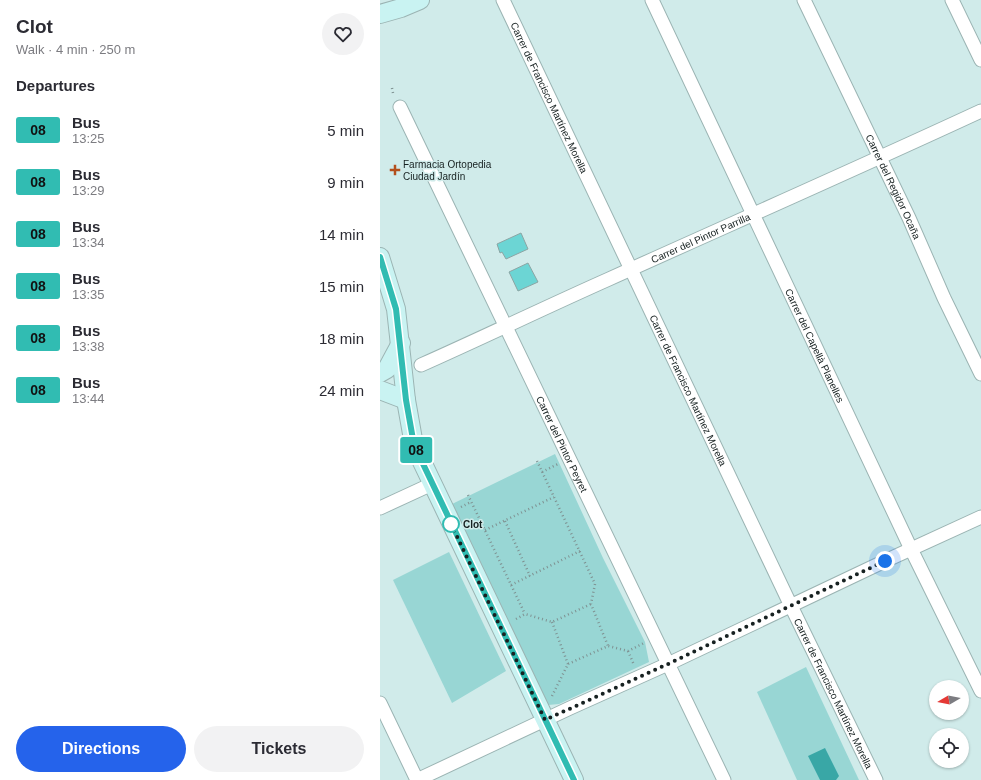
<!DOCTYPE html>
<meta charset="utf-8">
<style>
:root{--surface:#fff;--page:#f2f2f3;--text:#2b2b33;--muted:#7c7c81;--accent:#2563eb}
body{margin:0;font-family:Arial,sans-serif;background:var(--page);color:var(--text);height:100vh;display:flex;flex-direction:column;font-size:15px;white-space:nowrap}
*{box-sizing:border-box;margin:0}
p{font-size:13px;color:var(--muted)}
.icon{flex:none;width:22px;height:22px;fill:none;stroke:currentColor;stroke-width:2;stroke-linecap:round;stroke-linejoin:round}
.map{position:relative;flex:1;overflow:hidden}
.drawer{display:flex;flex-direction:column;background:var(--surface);width:380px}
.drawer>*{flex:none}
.badge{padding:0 8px;border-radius:3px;font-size:14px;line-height:26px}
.needle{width:26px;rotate:260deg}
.tools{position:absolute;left:549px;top:680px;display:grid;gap:8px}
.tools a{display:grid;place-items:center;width:40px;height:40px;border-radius:50%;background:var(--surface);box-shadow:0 1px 3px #0004;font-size:20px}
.you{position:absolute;width:20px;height:20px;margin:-10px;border:3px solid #fff;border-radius:50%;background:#1a73e8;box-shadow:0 0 0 6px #1a73e833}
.map>.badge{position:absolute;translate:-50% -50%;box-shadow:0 0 0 2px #fff}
h2{padding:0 16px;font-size:15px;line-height:36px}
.round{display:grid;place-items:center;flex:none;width:42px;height:42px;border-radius:21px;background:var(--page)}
.headline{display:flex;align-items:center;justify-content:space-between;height:68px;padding:0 16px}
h1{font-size:19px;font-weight:600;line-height:30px}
.cta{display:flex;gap:8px;margin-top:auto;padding:8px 16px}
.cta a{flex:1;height:46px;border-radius:24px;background:var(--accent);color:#fff;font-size:16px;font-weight:600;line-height:46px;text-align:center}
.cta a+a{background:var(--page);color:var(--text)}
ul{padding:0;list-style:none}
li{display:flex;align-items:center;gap:12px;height:52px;padding:0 16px}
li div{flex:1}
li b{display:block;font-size:15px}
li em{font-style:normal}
li .badge{min-width:44px;font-weight:700;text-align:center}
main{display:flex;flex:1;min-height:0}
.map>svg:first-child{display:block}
</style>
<main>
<section class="drawer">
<div class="headline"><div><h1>Clot</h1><p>Walk · 4 min · 250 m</p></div><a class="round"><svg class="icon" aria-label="heart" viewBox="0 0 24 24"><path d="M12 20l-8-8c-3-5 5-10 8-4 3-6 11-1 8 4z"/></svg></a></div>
<h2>Departures</h2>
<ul>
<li><span class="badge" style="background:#31bcb2;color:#111">08</span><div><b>Bus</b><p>13:25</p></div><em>5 min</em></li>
<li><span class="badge" style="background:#31bcb2;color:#111">08</span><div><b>Bus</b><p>13:29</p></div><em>9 min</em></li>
<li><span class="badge" style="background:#31bcb2;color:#111">08</span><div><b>Bus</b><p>13:34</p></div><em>14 min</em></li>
<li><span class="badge" style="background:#31bcb2;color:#111">08</span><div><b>Bus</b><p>13:35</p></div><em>15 min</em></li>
<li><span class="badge" style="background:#31bcb2;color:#111">08</span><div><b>Bus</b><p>13:38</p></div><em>18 min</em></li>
<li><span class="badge" style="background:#31bcb2;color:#111">08</span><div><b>Bus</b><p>13:44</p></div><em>24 min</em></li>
</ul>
<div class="cta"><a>Directions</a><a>Tickets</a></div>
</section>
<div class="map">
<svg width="601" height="780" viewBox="0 0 601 780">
<rect width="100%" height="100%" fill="#d0ebea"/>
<g fill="#98d6d4">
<polygon points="175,454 223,558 265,642 269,662 179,704 168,705 70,505"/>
<polygon points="69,552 126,671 72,703 13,580"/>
<polygon points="426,667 479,780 417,780 377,692"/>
</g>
<polygon fill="#39a7a6" points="445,748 459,776 456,780 440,780 428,756"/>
<g fill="#6cd5d4" stroke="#8ca5a4">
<polygon points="141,233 148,249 126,259 122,252 120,253 117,244"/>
<polygon points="148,263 158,282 138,291 129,272"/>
</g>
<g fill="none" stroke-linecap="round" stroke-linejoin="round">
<defs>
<g id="street">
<path id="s1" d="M123 0 411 606 496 780"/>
<path id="s2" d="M272 0 531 549 601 691"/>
<path id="s3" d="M424 0 529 218 564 298 601 374"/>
<polyline points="572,0 601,60"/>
<path id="s4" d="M20 107 344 780"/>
<path id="s5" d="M41 365C104 337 166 307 229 279 353 223 478 168 601 111"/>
<polyline points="0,508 52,484"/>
<polyline points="0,703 37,780"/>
<polyline points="37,780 190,708 288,664 505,561 601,517"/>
</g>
<g id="secondary">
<polyline points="0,14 21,8 40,0"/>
<polyline points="0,257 16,309 26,400 34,445 194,780"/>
<polyline points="0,373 7,369 21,343"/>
<polyline points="0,390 26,400"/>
</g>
</defs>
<use href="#street" stroke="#9bb4b3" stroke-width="15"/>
<use href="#secondary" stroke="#9bb4b3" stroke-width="20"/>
<g stroke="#7f9292" stroke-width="2.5" stroke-dasharray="1 3" stroke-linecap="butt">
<polyline points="12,88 13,93"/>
<polyline points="157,461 215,584 211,604 228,646"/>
<polyline points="162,472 178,464"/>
<polyline points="88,495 145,614"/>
<polyline points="81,507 91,502"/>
<polyline points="125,521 150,576"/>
<polyline points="105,530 174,497"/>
<polyline points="131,585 200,551"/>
<polyline points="136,619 145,614 172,622 211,604"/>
<polyline points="172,622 188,664"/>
<polyline points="248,651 254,665"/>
<polyline points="172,696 188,664 228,646 248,651 264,643"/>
</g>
<use href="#street" stroke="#fff" stroke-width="13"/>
<use href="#secondary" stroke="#c9f3f2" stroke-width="18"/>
</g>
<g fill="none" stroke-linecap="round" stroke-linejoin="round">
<defs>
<polyline id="line" points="0,257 16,309 26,400 34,445 194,780"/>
</defs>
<use href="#line" stroke="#fff" stroke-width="9"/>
<use href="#line" stroke="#31bcb2" stroke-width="6"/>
<polyline stroke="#172121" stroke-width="4" stroke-dasharray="0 7.2" points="71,524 165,720 288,664 505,561"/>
</g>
<path fill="#b34f1c" stroke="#d0ebea" stroke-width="1.5" d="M13 164h4v4h4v4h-4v4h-4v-4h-4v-4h4z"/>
<circle fill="#fff" stroke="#31bcb2" stroke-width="2" cx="71" cy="524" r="8"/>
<g text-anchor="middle" stroke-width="3" stroke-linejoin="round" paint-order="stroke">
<g font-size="10" fill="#172121" stroke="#d0ebea">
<text dy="4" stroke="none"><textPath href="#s1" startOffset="108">Carrer de Francisco Martínez Morella</textPath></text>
<text dy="4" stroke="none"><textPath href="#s3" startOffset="207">Carrer del Regidor Ocaña</textPath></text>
<text dy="4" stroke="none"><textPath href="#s5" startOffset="307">Carrer del Pintor Parrilla</textPath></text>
<text dy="4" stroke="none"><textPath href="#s2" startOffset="382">Carrer del Capellà Planelles</textPath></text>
<text dy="4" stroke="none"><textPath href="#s1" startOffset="432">Carrer de Francisco Martínez Morella</textPath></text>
<text dy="4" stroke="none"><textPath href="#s4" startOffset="374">Carrer del Pintor Peyret</textPath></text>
<text dy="4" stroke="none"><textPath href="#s1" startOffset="768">Carrer de Francisco Martínez Morella</textPath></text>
</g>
<g font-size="10" fill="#172121" stroke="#d0ebea" text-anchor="start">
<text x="23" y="168">Farmacia Ortopedia<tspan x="23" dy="12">Ciudad Jardín</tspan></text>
</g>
<g font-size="10" font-weight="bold" fill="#172121" stroke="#d0ebea" text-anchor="start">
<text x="83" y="528">Clot</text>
</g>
</g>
</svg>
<div class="tools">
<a><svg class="needle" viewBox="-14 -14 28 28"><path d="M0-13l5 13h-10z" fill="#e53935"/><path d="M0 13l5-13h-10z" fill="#7c7c81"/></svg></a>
<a><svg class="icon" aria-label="locate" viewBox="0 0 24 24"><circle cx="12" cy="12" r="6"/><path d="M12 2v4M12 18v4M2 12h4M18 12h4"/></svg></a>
</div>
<div class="you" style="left:505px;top:561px"></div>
<b class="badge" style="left:36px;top:450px;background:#31bcb2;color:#111">08</b>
</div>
</main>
